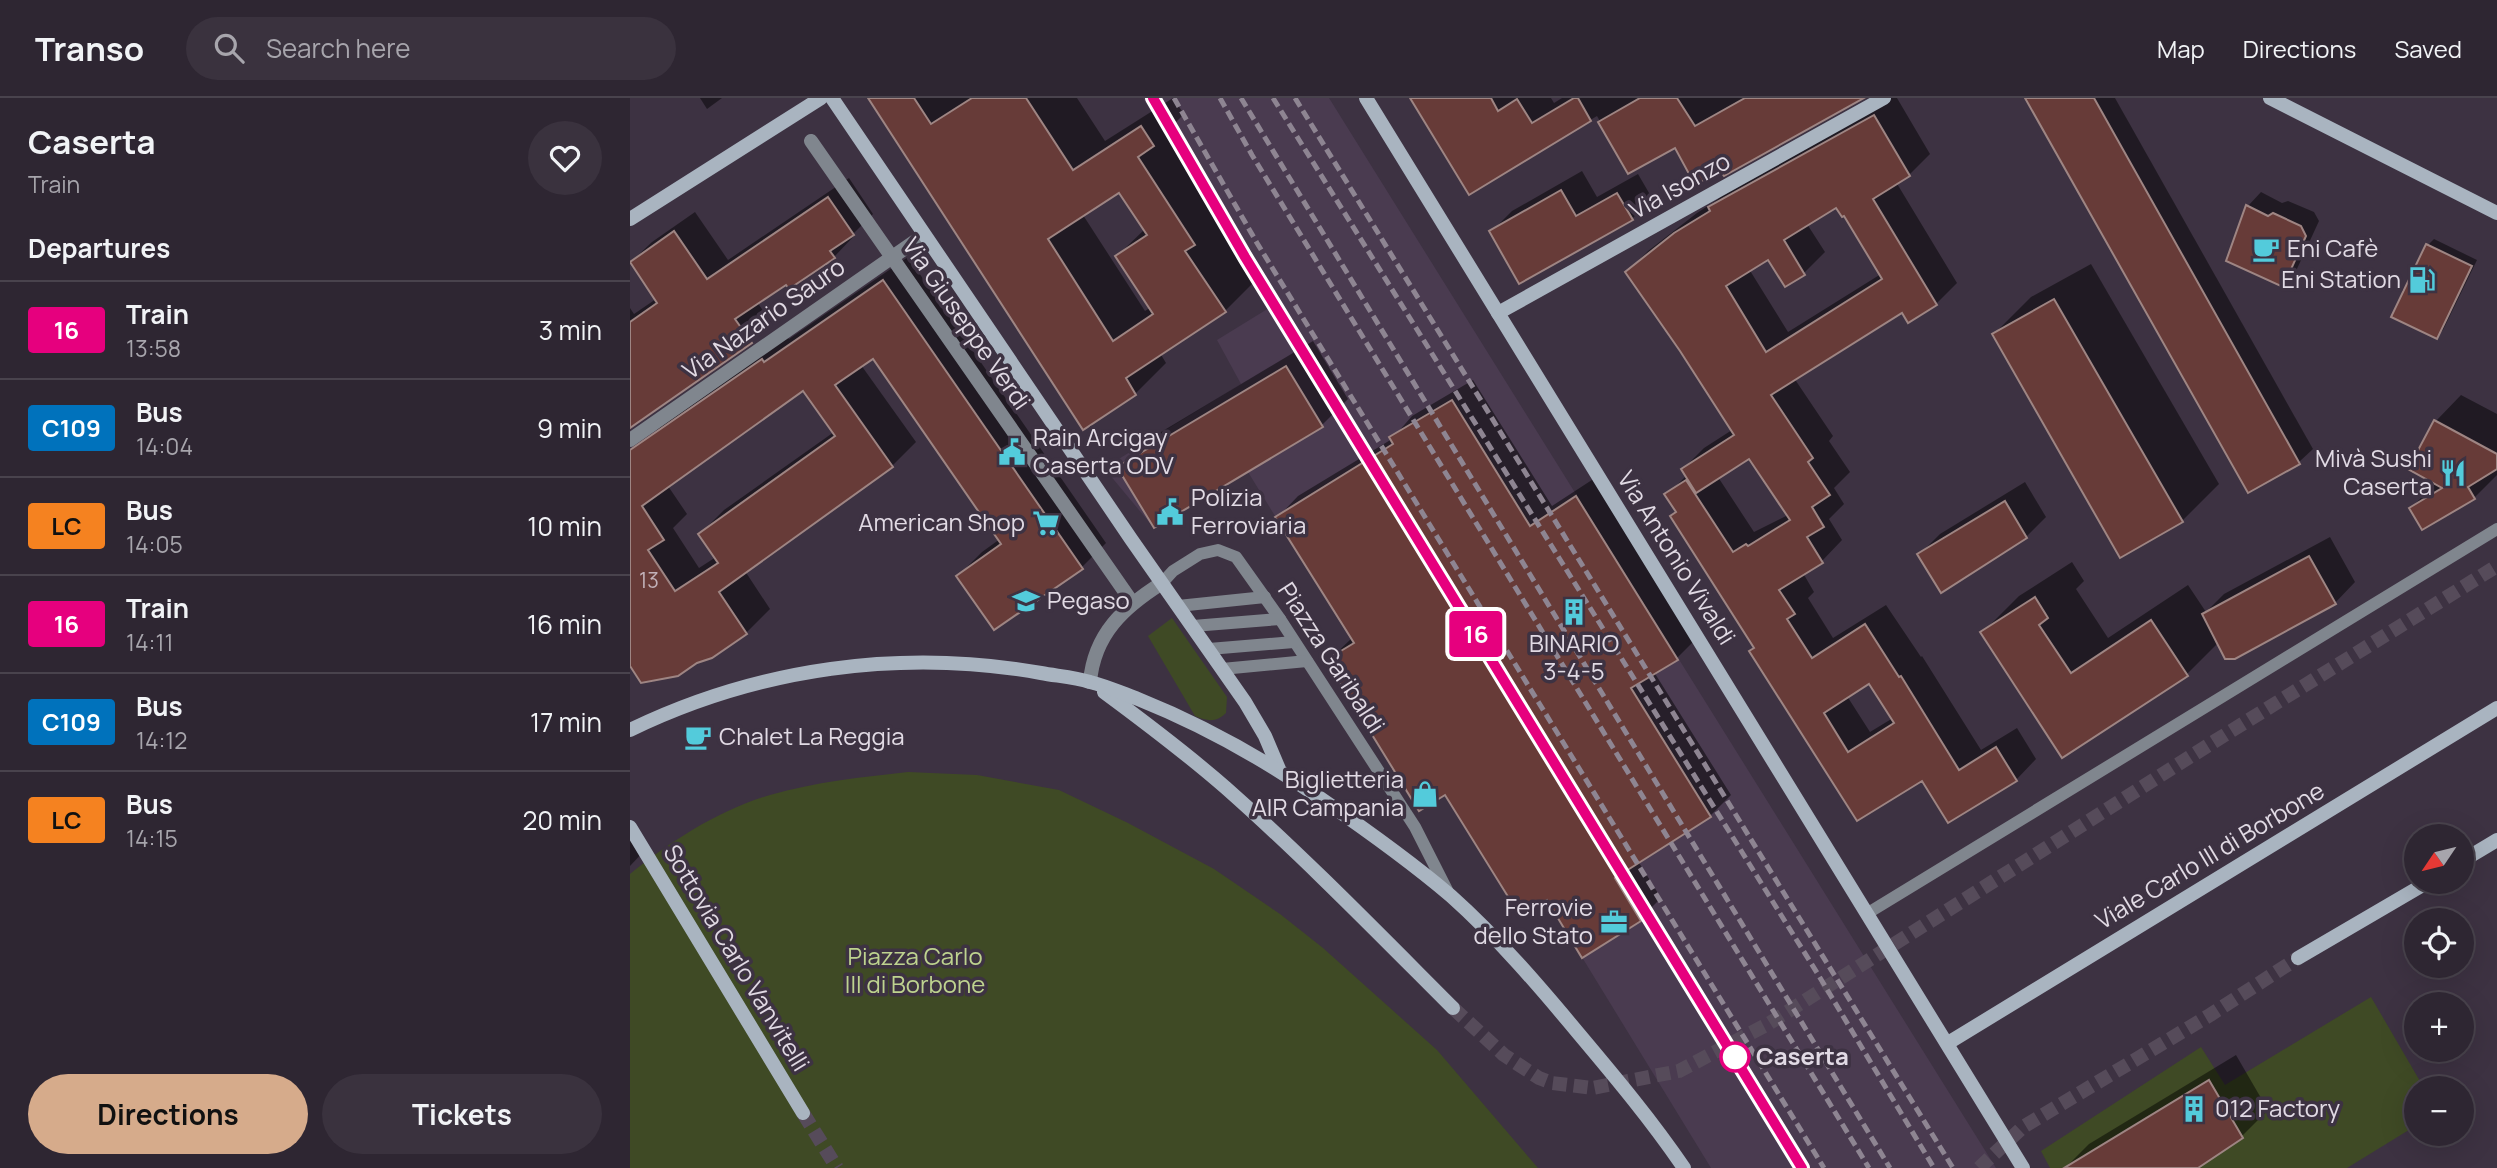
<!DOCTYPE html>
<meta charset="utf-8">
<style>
:root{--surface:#2e2632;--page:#3a323e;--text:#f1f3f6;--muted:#a7a5ac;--line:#49434d;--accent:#d6ab8b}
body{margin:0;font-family:Manrope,sans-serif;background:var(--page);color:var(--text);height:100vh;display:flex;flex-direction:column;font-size:26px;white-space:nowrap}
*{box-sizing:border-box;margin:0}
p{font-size:23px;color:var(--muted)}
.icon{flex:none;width:38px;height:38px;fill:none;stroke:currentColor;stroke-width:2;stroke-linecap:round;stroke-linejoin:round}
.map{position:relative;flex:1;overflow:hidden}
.details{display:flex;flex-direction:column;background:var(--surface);width:630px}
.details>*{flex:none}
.badge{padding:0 14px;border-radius:5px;font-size:24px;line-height:46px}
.needle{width:46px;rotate:235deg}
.controls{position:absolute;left:1774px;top:726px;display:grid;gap:14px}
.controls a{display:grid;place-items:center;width:70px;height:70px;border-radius:50%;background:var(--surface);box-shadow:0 7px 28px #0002,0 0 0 2px var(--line);font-size:35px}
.map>.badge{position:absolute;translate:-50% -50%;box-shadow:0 0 0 4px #fff}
h2{padding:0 28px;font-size:26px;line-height:63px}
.round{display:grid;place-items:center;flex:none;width:74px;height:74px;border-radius:37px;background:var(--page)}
.headline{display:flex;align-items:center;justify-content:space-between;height:119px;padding:0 28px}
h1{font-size:33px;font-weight:700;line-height:52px}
.button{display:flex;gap:14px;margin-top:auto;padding:14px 28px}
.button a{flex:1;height:80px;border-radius:42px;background:var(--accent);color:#111;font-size:28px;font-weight:700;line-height:80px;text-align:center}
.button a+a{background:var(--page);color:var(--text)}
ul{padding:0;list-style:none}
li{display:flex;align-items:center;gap:21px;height:98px;padding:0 28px;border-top:2px solid var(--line)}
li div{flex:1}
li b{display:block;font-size:26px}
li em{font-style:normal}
li .badge{min-width:77px;font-weight:700;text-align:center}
header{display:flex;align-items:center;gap:42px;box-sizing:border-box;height:98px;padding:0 35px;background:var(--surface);border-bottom:2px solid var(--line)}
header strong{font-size:33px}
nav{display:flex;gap:38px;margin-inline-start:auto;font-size:24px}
.search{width:490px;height:63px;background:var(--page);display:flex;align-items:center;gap:18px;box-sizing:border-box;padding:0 24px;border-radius:38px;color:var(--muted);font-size:26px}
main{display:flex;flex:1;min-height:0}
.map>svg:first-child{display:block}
</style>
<header>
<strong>Transo</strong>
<div class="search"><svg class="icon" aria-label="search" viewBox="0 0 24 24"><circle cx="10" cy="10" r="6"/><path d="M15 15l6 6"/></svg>Search here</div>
<nav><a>Map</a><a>Directions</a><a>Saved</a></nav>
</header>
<main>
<section class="details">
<div class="headline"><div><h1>Caserta</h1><p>Train</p></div><a class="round"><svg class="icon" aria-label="heart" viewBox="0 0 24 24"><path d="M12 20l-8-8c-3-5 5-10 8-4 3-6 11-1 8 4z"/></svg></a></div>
<h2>Departures</h2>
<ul>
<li><span class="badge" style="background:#e6007e;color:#fff">16</span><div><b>Train</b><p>13:58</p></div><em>3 min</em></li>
<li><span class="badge" style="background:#0072bc;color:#fff">C109</span><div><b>Bus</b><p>14:04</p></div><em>9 min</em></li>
<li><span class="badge" style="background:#f58220;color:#111">LC</span><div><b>Bus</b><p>14:05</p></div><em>10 min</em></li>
<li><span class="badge" style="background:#e6007e;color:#fff">16</span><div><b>Train</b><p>14:11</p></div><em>16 min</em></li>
<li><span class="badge" style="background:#0072bc;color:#fff">C109</span><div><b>Bus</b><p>14:12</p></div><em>17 min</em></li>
<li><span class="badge" style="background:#f58220;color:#111">LC</span><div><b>Bus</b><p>14:15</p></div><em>20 min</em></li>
</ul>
<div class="button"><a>Directions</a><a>Tickets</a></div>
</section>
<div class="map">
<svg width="1867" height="1070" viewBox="0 0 1867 1070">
<rect width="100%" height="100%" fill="#3d3242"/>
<polygon fill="#4a3b50" points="513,0 699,0 1366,1070 1081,1070 917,802 890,818 815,697 789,713 696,562 723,545 618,374 524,430 474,370 611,286 587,242 639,210"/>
<g fill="#3f4a25">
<path d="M542 520 597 599 596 615C586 625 577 623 565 618L518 538Z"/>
<path d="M278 674 347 677 429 692 498 725 584 771 650 816 693 850 807 952 908 1070H0V776C41 743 89 712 140 697 185 684 232 679 278 674Z"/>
<polygon points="1741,899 1794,990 1787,990 1787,1027 1717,1070 1420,1070 1411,1053 1571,949 1595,987"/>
</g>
<g fill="#0007" fill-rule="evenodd">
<polygon points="70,0 92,0 77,11"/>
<path d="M245 0H447L475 43 543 0 554 16 540 30 595 114 586 123 626 182 595 213 530 255 536 265 505 296ZM490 93 515 131 487 158 521 209 515 213 453 117Z"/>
<polygon points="782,0 921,0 924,5 932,0 1231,0 1091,71 1045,47 999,74 967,18 839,95"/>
<path d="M1260 0H1267L1300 56 1279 77 1266 84 1327 185 1306 206 1273 212 1164 280 1203 338 1199 343 1220 374 1204 390 1214 406 1199 421 1212 442 1192 463 1173 475 1184 494 1178 500 1203 540 1256 507 1291 559 1292 558 1351 652 1387 630 1406 661 1386 682 1292 680 1228 720 1037 397 1057 377 1053 371 1074 350 1102 332 997 174 1018 153 1067 115 1087 102 1101 89ZM1207 107 1214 116 1251 176 1158 234 1119 171 1139 159 1174 175 1195 154 1177 126ZM1120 359 1158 417 1124 434 1088 379ZM1240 583 1263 620 1240 634 1217 598Z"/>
<polygon points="1397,0 1485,0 1683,351 1669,364"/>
<polygon points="952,73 967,99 1008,76 1022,100 1002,121 862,133 882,113"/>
<polygon points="219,80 243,116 223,136 224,138 204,159 156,184 127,204 141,224 120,244 0,328 0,210 4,216 26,201 1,164 22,144 65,114 98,162"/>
<polygon points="1631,94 1652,105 1658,103 1684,114 1689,123 1666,173 1652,187 1599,162 1618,108"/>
<polygon points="1804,141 1847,162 1813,232 1806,239 1798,147"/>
<path d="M278 159 476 445 452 469 365 530 328 478 352 454 370 441 244 258 231 267 286 344 262 368 115 473 140 511 116 535 0 565V363L10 349 34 325 157 239 159 241ZM174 290 204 334 94 412 70 436 86 459 69 470 43 430 57 416 38 388Z"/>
<polygon points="1461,166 1589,386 1552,423 1491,458 1364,236 1401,199"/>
<polygon points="683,243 718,301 691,328 489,369 516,343"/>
<polygon points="843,282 922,408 968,378 1068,539 1047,560 1024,574 1101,697 1080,718 1008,763 1031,800 1010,821 917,799 815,695 698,563 722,540 648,419 668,398 762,341 782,318"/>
<polygon points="1831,297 1867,316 1867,377 1844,400 1781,410 1806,385 1805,324"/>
<polygon points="1395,384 1416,419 1396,439 1290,456 1310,436"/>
<polygon points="1700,439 1725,484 1705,505 1598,562 1589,544 1557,576 1432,657 1352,535 1389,498 1442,464 1454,483 1446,491 1478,540 1558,487 1576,514 1594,496"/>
<polygon points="0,723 17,750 0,768"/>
<polygon points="1606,957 1638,1012 1611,1039 1565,1070 1435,1070 1459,1046"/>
</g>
<g fill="#673b38" stroke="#9e8583" stroke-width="2" fill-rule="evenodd">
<path d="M238 0H284L301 26 342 0H396L443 72 511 28 524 48 508 59 565 147 555 153 596 214 496 280 506 297 453 332ZM489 95 517 137 485 158 523 216 483 243 418 141Z"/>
<polygon points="780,0 861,0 868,13 887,1 902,25 944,0 948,0 961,23 839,97"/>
<polygon points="1010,0 1047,0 1065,28 1115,0 1234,0 1094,78 1090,73 1065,87 1045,50 998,76 968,24"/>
<polygon points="1395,0 1464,0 1670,366 1618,395"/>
<path d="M1244 17 1280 78 1243 101 1307 207 1278 225 1272 215 1141 297 1183 360 1178 364 1200 397 1182 409 1194 429 1177 439 1193 465 1149 492 1165 516 1157 521 1182 560 1235 526 1269 579 1271 578 1329 672 1366 649 1387 683 1318 725 1292 683 1227 723 1119 553 1124 550 1040 418 1046 414 1034 396 1056 382 1103 454 1116 446 1118 448 1160 422 1119 361 1066 395 1051 371 1104 337 1050 253 995 174 1044 135 1080 113 1078 109ZM1206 110 1212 119 1214 118 1252 181 1136 254 1096 188 1138 162 1155 189 1175 177 1154 142ZM1239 586 1264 625 1218 654 1194 615Z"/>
<polygon points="931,92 946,118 987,95 1003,122 889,186 859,133"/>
<polygon points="198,99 224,137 200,153 205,160 159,191 156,187 105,221 122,245 0,330 0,224 27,205 0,164 44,133 77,181"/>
<polygon points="1616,107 1638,118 1643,115 1671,128 1676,138 1653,189 1596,163"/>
<polygon points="1796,146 1842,168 1807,241 1761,219"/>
<path d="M253 182 453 471 364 532 326 478 371 446 243 261 205 287 263 369 89 494 117 536 82 560 67 565 48 578 11 585 0 568V352L132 261 134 264ZM173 293 205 338 68 436 88 465 45 493 18 452 34 442 12 408Z"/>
<polygon points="1424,201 1553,424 1490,460 1362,236"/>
<polygon points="656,268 693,329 524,430 487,369"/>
<polygon points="822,302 900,428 946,398 1048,562 1001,590 1081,719 985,780 1011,823 952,860 917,802 890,818 815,697 789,713 696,562 724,545 645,419 763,346 759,339"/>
<polygon points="1804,322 1867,356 1867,371 1838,389 1845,401 1792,432 1779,410 1812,390 1778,371"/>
<polygon points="1375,403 1397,440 1311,495 1287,456"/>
<polygon points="1679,458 1706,506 1605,561 1595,561 1572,516"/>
<polygon points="1405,499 1418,520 1409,527 1441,575 1521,522 1558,578 1432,660 1350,534"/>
<polygon points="1579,982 1613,1040 1568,1070 1434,1070"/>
</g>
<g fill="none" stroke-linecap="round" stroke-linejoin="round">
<g stroke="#564b5a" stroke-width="14" stroke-dasharray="14 7" stroke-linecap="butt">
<polyline points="823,910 874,957 909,980 922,985 963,990 1049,973 1138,926 1585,643 1867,468"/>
<polyline points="173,1015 207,1070"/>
<polyline points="1349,1070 1393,1029 1580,917 1668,860"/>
</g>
<g stroke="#80868e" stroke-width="12">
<polyline points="532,485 543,473 570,456 588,452 606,459 650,521 785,729 818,794"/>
<polyline points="548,508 635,499"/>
<polyline points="563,528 650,521"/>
<polyline points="579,551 664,544"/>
<polyline points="592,571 677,563"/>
<polyline points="1238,815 1867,431"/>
</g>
<g stroke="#80868e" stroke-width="14">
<polyline points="181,43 502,504"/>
<polyline points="0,342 294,137"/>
<path d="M460 584C464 536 494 509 532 485"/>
</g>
<g stroke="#a9b4c0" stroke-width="14">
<polyline points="202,0 501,441 615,604 635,638 649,671"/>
<polyline points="736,0 1393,1070"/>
<polyline points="1640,0 1867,115"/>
<polyline points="0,121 191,0"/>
<polyline points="868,215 1254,0"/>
<path d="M474 594C516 625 557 656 596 690 675 760 748 835 823 910"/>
<path d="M0 632C128 570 271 550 411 575 427 578 444 579 460 584 476 588 492 595 508 601 573 627 632 660 690 700 735 731 779 762 821 798 868 840 909 888 949 936 986 980 1022 1023 1054 1070"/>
<polyline points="0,729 173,1015"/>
<polyline points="1832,763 1867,742"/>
<polyline points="1668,860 1798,784"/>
<polyline points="1318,945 1867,610"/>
</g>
<g stroke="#8e8592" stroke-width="5" stroke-dasharray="10 5" stroke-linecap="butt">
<polyline points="523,0 615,159 1172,1070"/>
<polyline points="544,0 627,145 1194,1070"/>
<polyline points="590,0 622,57 1239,1070"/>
<polyline points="611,0 1260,1070"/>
<polyline points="643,0 1189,878 1304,1070"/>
<polyline points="665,0 1323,1070"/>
</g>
</g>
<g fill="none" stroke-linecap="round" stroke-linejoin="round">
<defs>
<polyline id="line" points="523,0 615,159 1172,1070"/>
</defs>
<use href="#line" stroke="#fff" stroke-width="16"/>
<use href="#line" stroke="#e6007e" stroke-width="10"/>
</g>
<defs>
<symbol id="cafe-bare" viewBox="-9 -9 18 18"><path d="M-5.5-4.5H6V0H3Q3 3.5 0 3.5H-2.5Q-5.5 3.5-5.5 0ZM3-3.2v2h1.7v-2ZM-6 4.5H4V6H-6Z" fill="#53cbdb" stroke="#3d3242" stroke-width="2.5" paint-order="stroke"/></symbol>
<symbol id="fuel-bare" viewBox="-9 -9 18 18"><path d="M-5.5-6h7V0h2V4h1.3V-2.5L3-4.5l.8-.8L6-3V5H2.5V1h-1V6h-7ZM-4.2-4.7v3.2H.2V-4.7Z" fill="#53cbdb" stroke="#3d3242" stroke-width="2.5" paint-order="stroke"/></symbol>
<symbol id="civic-bare" viewBox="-9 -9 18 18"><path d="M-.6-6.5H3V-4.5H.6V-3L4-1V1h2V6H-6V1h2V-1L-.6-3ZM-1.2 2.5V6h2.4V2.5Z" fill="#53cbdb" stroke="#3d3242" stroke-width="2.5" paint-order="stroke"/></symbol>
<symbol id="restaurant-bare" viewBox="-9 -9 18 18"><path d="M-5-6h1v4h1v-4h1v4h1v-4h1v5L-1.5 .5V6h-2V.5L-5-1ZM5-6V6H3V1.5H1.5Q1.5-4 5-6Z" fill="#53cbdb" stroke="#3d3242" stroke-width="2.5" paint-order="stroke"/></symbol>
<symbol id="supermarket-bare" viewBox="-9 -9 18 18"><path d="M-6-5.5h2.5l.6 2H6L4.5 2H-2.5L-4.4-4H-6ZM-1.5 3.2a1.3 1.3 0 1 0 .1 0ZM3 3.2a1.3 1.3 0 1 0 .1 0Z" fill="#53cbdb" stroke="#3d3242" stroke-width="2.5" paint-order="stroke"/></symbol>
<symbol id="university-bare" viewBox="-9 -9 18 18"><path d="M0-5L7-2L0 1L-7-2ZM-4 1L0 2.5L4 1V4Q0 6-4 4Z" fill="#53cbdb" stroke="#3d3242" stroke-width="2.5" paint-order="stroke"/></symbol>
<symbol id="building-bare" viewBox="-9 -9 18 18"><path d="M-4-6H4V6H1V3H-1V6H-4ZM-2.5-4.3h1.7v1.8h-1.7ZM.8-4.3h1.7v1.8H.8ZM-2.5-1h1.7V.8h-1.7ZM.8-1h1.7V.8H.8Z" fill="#53cbdb" stroke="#3d3242" stroke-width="2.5" paint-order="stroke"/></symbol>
<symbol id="shop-bare" viewBox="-9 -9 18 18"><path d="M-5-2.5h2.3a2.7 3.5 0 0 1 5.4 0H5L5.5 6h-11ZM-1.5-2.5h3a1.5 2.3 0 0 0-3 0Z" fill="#53cbdb" stroke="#3d3242" stroke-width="2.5" paint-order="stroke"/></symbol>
<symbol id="office-bare" viewBox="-9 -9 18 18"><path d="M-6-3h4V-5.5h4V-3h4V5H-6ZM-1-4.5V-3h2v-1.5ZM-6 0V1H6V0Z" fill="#53cbdb" stroke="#3d3242" stroke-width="2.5" paint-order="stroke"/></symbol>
</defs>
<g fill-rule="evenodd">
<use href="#cafe-bare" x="1617" y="132" width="38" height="38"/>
<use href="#fuel-bare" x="1773" y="163" width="38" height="38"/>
<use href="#civic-bare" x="363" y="335" width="38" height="38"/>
<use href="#restaurant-bare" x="1804" y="356" width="38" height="38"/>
<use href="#civic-bare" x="521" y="395" width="38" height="38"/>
<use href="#supermarket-bare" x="397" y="406" width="38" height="38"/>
<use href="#university-bare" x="377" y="484" width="38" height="38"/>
<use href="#building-bare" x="925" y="495" width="38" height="38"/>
<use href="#cafe-bare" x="49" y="620" width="38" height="38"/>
<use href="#shop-bare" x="776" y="677" width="38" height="38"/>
<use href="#office-bare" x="965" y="805" width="38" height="38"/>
<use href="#building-bare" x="1545" y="992" width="38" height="38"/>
</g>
<circle fill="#fff" stroke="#e6007e" stroke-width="3.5" cx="1105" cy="959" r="14"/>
<g text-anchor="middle" stroke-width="7" stroke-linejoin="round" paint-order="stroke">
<g font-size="21" fill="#c2b2b9">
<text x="19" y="490">13</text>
</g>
<g font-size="24" fill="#e1dae4" stroke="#3d3242">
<text transform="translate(1050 88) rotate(-29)" y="8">Via Isonzo</text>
<text transform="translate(134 221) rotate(-35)" y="8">Via Nazario Sauro</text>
<text transform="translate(336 226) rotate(55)" y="8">Via Giuseppe Verdi</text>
<text transform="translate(1046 460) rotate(58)" y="8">Via Antonio Vivaldi</text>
<text transform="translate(701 560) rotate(57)" y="8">Piazza Garibaldi</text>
<text transform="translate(1580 758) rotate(-31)" y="8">Viale Carlo III di Borbone</text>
<text transform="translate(106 860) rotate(59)" y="8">Sottovia Carlo Vanvitelli</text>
</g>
<g font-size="24" fill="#e1dae4" stroke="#3d3242" text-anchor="start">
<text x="1657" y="159">Eni Cafè</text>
<text x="1771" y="190" text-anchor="end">Eni Station</text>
<text x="403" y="348">Rain Arcigay<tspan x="403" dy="28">Caserta ODV</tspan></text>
<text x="1802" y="369" text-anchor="end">Mivà Sushi<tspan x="1802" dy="28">Caserta</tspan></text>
<text x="561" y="408">Polizia<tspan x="561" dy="28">Ferroviaria</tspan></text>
<text x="395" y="433" text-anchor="end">American Shop</text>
<text x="417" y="511">Pegaso</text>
<text x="944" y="554" text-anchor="middle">BINARIO<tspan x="944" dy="28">3-4-5</tspan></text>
<text x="89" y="647">Chalet La Reggia</text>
<text x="774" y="690" text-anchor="end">Biglietteria<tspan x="774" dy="28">AIR Campania</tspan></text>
<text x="963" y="818" text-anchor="end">Ferrovie<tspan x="963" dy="28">dello Stato</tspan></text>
<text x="1585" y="1019">012 Factory</text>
</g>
<g font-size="24" fill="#bed38f" stroke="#3d3242">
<text x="285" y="867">Piazza Carlo<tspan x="285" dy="28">III di Borbone</tspan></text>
</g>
<g font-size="24" font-weight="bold" fill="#e1dae4" stroke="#3d3242" text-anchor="start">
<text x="1126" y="967">Caserta</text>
</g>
</g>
</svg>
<div class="controls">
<a><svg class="needle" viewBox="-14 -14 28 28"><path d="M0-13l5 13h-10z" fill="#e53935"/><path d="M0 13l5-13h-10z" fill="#a7a5ac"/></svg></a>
<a><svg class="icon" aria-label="locate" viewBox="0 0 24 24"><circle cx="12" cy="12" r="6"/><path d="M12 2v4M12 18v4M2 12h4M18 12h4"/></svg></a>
<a>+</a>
<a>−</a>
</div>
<b class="badge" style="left:846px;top:536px;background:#e6007e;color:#fff">16</b>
</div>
</main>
